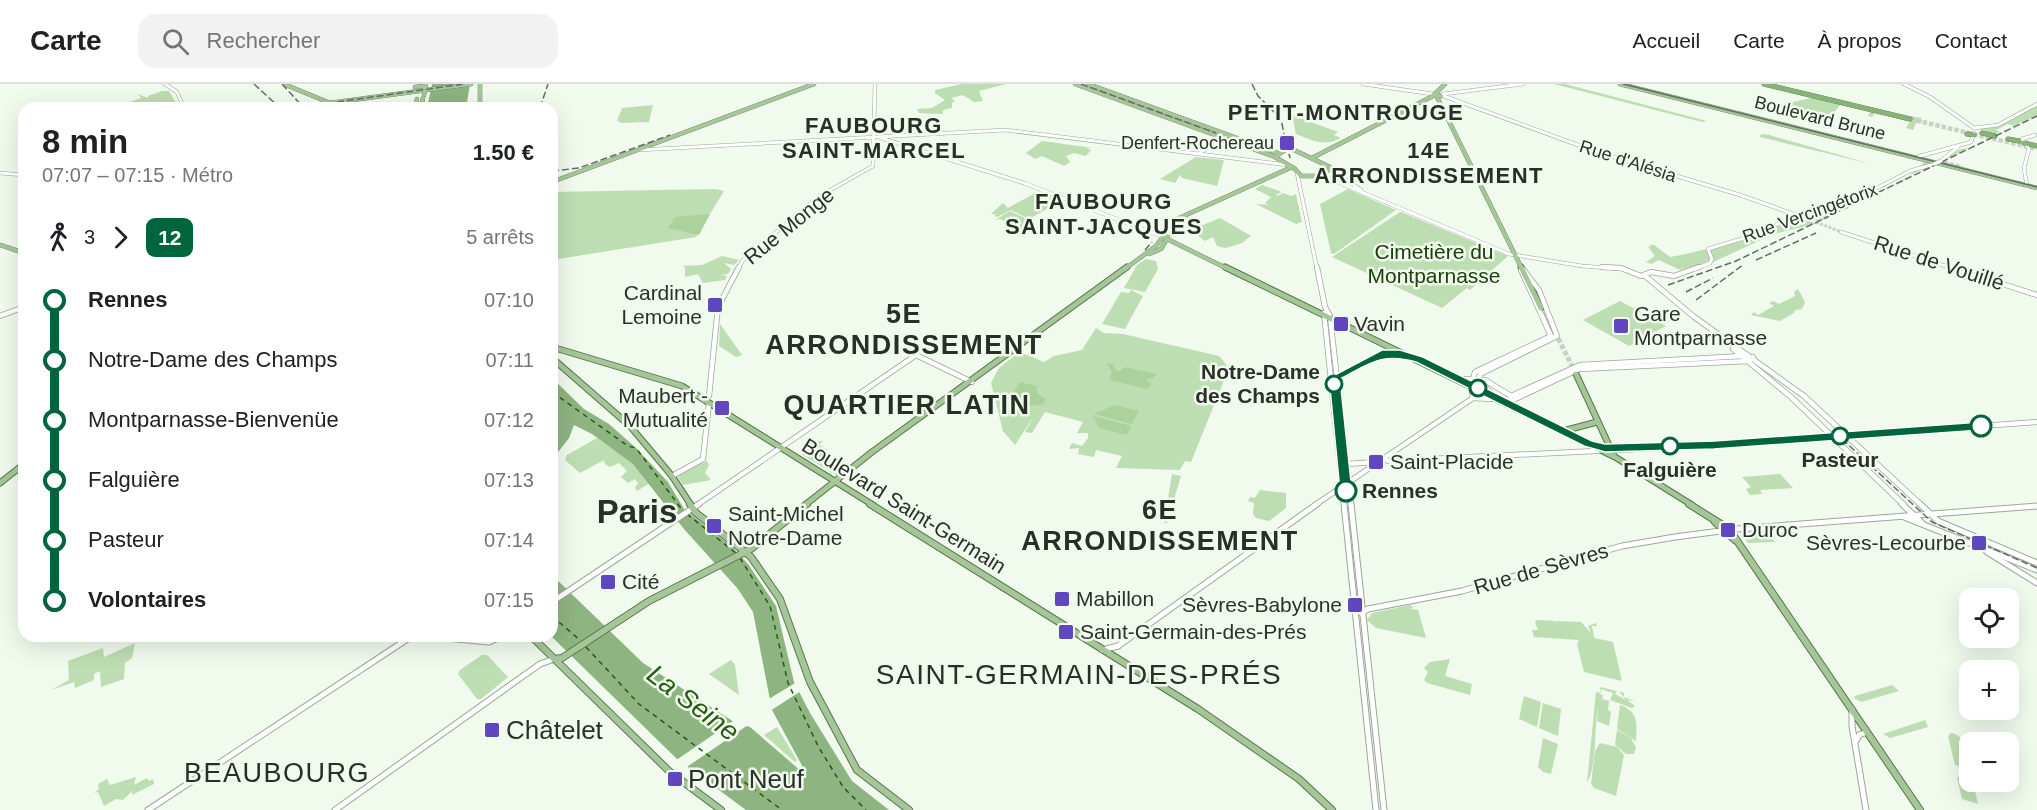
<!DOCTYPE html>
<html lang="fr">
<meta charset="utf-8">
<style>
:root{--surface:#fff;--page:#f2f2f2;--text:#202124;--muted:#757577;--line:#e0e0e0}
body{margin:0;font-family:Helvetica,sans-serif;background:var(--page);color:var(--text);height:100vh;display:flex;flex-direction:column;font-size:22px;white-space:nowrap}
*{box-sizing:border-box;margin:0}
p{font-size:20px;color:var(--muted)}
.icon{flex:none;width:33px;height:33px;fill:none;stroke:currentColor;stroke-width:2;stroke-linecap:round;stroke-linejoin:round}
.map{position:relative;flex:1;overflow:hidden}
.details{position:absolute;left:18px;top:18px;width:540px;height:540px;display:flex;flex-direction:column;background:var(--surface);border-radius:18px;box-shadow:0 6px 24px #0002}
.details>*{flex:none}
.badge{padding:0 12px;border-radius:9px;font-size:21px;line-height:39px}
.buttons{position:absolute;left:1959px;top:504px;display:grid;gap:12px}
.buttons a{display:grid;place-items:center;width:60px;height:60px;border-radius:12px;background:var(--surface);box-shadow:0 6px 24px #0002;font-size:30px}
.map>.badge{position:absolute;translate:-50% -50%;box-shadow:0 0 0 3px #fff}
.legs{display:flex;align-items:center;gap:9px;height:66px;padding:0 24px;font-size:20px}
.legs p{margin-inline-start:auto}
.overview{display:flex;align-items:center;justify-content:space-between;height:102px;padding:0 24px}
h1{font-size:33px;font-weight:700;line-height:45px}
ul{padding:0 24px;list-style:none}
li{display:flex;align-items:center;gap:21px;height:60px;font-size:22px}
li i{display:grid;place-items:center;width:9px;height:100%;margin:0 8px;background:currentColor}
li i::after{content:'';width:15px;height:15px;margin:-8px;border:4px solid;border-radius:50%;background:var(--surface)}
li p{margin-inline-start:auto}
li:first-child i{background:linear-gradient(#0000 50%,currentColor 0)}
li:last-child i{background:linear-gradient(currentColor 50%,#0000 0)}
header{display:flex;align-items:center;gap:36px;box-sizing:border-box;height:84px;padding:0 30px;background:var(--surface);border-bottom:2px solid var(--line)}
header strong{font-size:28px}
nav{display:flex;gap:33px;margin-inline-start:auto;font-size:21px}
.search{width:420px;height:54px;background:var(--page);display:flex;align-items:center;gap:15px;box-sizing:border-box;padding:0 21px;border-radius:18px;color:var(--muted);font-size:22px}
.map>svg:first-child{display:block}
</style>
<header>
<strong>Carte</strong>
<div class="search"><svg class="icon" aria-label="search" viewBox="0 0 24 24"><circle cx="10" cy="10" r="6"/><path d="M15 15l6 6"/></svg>Rechercher</div>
<nav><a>Accueil</a><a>Carte</a><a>À propos</a><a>Contact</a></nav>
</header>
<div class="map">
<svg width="2037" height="726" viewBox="0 0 2037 726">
<rect width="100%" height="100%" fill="#f0faed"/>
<g fill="#bdddb2">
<polygon points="962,0 1006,0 979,7 983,17 974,18 963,11 951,14 955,17 952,19 952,24 943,26 943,30 919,29 917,25 932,24 945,16 935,9 935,6"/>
<polygon points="1554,0 1565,0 1707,37 1702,38"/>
<polygon points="162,7 169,7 176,19 172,24 159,19 128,24 132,17 142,14 137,10 148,14 148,12"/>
<polygon points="1816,13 1909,35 1911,32 1921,34 1922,38 1916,39 1913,46 1906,44 1911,36 1875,28 1872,33 1868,32 1870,28 1840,21 1833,30 1833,35 1779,21"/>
<polygon points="653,21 649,38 622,39 617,37 622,24"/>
<polygon points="2037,21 2037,31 2014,42 2008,40 1996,46 2000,48 1995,50 1980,45 2006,39"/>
<path d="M1292 31 1338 48 1334 51 1341 54C1324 63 1314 57 1296 50Z"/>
<polygon points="1761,50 1769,51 1871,80 1760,53"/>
<polygon points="1042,57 1093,64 1086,64 1091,66 1086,72 1074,69 1066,72 1070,78 1064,82 1042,72 1035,75 1026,69"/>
<path d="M1969 64C1958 70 1906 91 1904 96L1815 140 1774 150 1698 185 1694 182 1680 186 1659 176 1651 180 1646 178 1655 172 1648 163H1651L1649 161H1654L1670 173C1714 166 1755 150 1796 133 1837 117 1896 112 1924 78L1932 80 1920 87 1961 65Z"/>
<polygon points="1196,73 1224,76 1217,102 1182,94 1180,91 1175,99 1160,95"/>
<polygon points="1262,101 1282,108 1276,111 1277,112 1284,109 1291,112 1296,110 1302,138 1296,140 1256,120 1269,121 1265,119 1271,113 1255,105"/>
<polygon points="716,105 724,107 696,153 552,176 552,108"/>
<polygon points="1348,105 1396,126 1334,170 1331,169 1320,120"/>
<polygon points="1039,107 1063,116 1029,135 1011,126 997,133 994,132 996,130 991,130 1003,119 1008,124"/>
<polygon points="1010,127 1033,138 1019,146 1003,140 1006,138 1000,135 995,136"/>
<polygon points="1400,128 1401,128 1508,172 1470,206 1467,204 1442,224 1332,173"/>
<polygon points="1220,134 1251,152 1242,159 1226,164 1217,162 1213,153 1205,157 1193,148 1197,145 1190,141 1197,138 1203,141"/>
<polygon points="722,172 739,176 734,181 724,179 731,185 728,190 721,191 727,192 725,196 703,199 698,190 685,193 685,183 682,182 702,181"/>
<polygon points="1146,175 1156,177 1158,185 1145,208 1124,204 1137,181"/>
<polygon points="1798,205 1805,218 1802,225 1795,226 1794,229 1780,237 1751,231 1754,228 1758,231 1774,222 1769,219 1773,217 1779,220 1795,212 1794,208"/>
<polygon points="1131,206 1143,212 1125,245 1102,240 1121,208 1129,209"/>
<polygon points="1620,217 1666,242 1629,262 1583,236"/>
<polygon points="720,240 742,271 736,273 719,262"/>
<polygon points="1096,244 1104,249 1123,250 1219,272 1229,284 1191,378 1185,377 1180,386 1116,384 1122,372 1096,366 1094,373 1078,370 1079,364 1069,365 1072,359 1082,362 1088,354 1088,349 1077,349 1083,338 1045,328 1032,349 1025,348 1034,332 1015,361 1003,347 991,299 999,284 1020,268 1044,278 1054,272 1082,266"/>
<polygon points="597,354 630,377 650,399 637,407 635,404 638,399 635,395 628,399 621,393 627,387 619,379 610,383 605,380 604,376 580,389 565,376 567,371"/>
<polygon points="820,357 823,357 819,361 828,366 824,370 843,385 836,391 801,370"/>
<polygon points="707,377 709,381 705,389 711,396 683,401 678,393 681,389"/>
<polygon points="1172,390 1181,392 1167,439 1164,439"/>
<polygon points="1780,390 1793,404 1760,406 1762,410 1750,411 1746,405 1751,403 1742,393"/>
<polygon points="1260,406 1286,409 1286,424 1269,437 1256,434 1253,430 1254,419 1248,417 1250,413 1255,414"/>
<polygon points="1767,446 1775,458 1748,459 1740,448"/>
<polygon points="1410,521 1413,523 1411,525 1418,526 1426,554 1376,544 1367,536 1372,529"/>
<polygon points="1537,536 1555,537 1556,539 1556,537 1581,538 1591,549 1588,542 1596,539 1597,542 1592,542 1594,554 1613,558 1622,597 1584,588 1577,560 1579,556 1534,553 1532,546 1538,546 1535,538"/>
<polygon points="135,559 132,574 125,579 124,595 101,603 100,587 94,590 94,596 75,604 74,598 51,606 69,596 68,577 103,564 104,573"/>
<polygon points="482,571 487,571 508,593 481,615 477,615 458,590 460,586"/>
<polygon points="1450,575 1445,592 1472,600 1470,611 1427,599 1424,596 1428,588 1424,584 1430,578"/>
<polygon points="731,576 735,581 739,611 709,590"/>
<polygon points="1892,601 1899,607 1861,618 1854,614 1855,612"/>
<path d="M1600 603 1617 607 1615 610 1626 616 1619 607 1624 609V613L1635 617 1627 616 1635 622 1632 624 1610 616 1613 609 1601 605 1600 610 1603 611 1600 623 1602 615 1609 617 1608 626 1611 628 1609 642 1597 637 1598 622C1594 644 1597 682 1587 699L1596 608 1600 609Z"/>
<polygon points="1524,612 1541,618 1537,643 1519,635"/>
<polygon points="1543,619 1561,625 1558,652 1539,644"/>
<path d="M1620 621C1639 628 1637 639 1636 657L1617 645Z"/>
<polygon points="1925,636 1928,643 1890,654 1883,650"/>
<polygon points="777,643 797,676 795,678 764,651"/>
<polygon points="1617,646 1631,654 1636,664 1634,670 1626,670 1615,661"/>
<path d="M1951 649C1965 650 1971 674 1968 685L1955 681 1948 652Z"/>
<polygon points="1543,654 1558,660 1551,690 1543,688 1538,683"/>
<polygon points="1600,659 1617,663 1624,671 1616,712 1594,704 1591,700 1595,667"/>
<polygon points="1960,692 1969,694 1970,698 1973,698 1978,720 1962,715 1957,694"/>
<polygon points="136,693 134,701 147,694 149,697 153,695 154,700 132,711 132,707 123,716 116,715 104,722 98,708 94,709 99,705 98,700 107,695 110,701"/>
</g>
<g fill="#abd29d">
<polygon points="710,130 699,151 668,144 675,133"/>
<polygon points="1107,279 1113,280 1115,286 1121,287 1124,283 1156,290 1153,295 1148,294 1147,298 1151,299 1148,305 1109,296 1112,288"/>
<polygon points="1020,298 1037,302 1037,309 1046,316 1043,320 1030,322 1011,313"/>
<polygon points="1115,321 1139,327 1132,340 1094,330"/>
<polygon points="1093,332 1131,342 1127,351 1099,344"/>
</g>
<g fill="#8eb481">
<polygon points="432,0 470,0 466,24 427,24"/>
<polygon points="552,294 584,325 609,340 636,364 668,398 684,425 733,464 748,480 776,522 794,598 810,629 852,697 889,726 746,726 677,675 551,552 552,491 643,579 734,638 750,643 802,688 805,687 772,626 753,528 738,505 684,445 633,380 592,350 574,341 569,354 552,376"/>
</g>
<g fill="#f0faed">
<polygon points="797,598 801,607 770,627 767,616"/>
<polygon points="736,635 751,639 684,685 675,677"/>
</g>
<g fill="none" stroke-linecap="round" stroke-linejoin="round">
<g stroke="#295a13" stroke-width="1.5" stroke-dasharray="5 4.5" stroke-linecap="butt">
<polyline points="552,308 628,362 636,364 683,427"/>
<polyline points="687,430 737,470"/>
<polyline points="740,474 770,522 788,599 818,662 843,703 866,726"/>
<polyline points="552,532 581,557"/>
<polyline points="586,563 639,620 782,726"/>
</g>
<polyline stroke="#c9d2c6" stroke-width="3" stroke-dasharray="3 1.5" stroke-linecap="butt" points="1816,138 1841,148"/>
<polyline stroke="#c9d2c6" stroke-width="4" stroke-dasharray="4 2" stroke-linecap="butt" points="1938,77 1962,83"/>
<g stroke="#c9d2c6" stroke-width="5" stroke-dasharray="5 2" stroke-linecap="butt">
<polyline points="1543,228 1554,252"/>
<polyline points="1555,248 1575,288"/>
</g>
<polyline stroke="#c9d2c6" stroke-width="4.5" stroke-dasharray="4.5 2" stroke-linecap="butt" points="1910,35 2037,65"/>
<defs>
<g id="secondary-far2">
<polyline points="165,0 177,8 184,24"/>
<polyline points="1363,0 1433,10"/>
<polyline points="1904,0 1930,13 1974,44"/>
<polyline points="1443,10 1523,0"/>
<polyline points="1441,11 1600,69 1740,111 1816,138"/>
<polyline points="1974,44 1998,41 2037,20"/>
<polyline points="881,54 1024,99 1163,153"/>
<polyline points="638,66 1005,46 1288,81"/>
<polyline points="1198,70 1228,51"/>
<polyline points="1917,73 1971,58 1974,49"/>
<polyline points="1941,77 1958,63"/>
<polyline points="1331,86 1361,106"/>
<polyline points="0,89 24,91"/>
<polyline points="1297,89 1317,185"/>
<polyline points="1321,91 1509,170 1582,182 1622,185"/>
<polyline points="2027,102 2024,84 2029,65 2022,55 2035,51"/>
<polyline points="1841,148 1955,185"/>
<polyline points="738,185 743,176 818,113 873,82 875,0"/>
<polyline points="1695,185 1710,179 1712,175 1708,165 1751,152 1796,132 1854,116 1910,87 1934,80"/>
</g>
<g id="secondary-far1">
<polyline points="1317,183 1325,223 1330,232 1351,421"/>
<polyline points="1602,183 1621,184 1641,192 1651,188 1674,192 1699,183"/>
<polyline points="1950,183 2037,211"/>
<polyline points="1644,191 1693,232 1804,312 1921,421"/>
<polyline points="1324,229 1344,421"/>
<polyline points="0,232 24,223"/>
<polyline points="1733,265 1791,313 1904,421"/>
<polyline points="1459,295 1485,296 1511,312 1580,281 1743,272"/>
<polyline points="1478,296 1480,290 1557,252 1539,206 1523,185"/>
<polyline points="1478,296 1497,315"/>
<polyline points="1473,314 1513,316 1579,285 1749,277 1753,273"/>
<polyline points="1473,314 1471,302 1475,288 1551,252 1521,186"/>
<polyline points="704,316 709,312 718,223 739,183"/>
<polyline points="1382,375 1389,377 1698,362 2037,338"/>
<polyline points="1346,380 1376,378"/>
<polyline points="672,392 703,375 709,319"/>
<polyline points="697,421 916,271 972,298"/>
<polyline points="1315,421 1473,314"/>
</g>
<g id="secondary">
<polyline points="1344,420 1376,726"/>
<polyline points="1351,420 1384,726"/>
<polyline points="1902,420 1923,440"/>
<polyline points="1920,420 1938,437 2037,479"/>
<polyline points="1904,433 2037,486"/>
<polyline points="1987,468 2037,499"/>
<polyline points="552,518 699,420"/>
<polyline points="1361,529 1368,525 1462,507 1622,462 1675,453 1736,445 2037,422"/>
<polyline points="423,552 489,558 502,552"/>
<polyline points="1118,562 1317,420"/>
<polyline points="1102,566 1118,562"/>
<polyline points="1852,625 1852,642 1866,726"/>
<polyline points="1856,657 1859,651 1867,648"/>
<polyline points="148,726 412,552"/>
<polyline points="335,726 540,580 554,575"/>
</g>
<g id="primary-far2">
<polyline points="480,0 480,24"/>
<polyline points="1075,0 1275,73"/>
<polyline points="1088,0 1278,69"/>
<polyline points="1620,0 2037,104"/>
<polyline points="286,1 330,19 471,0"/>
<polyline points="415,3 425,2"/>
<polygon points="1435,9 1441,12 1433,11"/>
<polyline points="1436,9 1445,0"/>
<polyline points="424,11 426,0"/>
<polyline points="1437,13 1522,185"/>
<polyline points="415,24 417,15"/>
<polyline points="421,24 423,14"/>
<polygon points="1287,65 1292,65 1332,84 1318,92 1301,92 1295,85 1275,73"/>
<polyline points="1312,74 1433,12"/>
<polyline points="552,98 814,0"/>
<polyline points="1163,153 1228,185"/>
<polyline points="0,161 24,169"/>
<polyline points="1149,170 1161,165 1168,153"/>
<polyline points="1125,185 1156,162 1175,136 1292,83"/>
</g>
<g id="primary-far1">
<polyline points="1225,183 1615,373 1692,421"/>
<polyline points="1521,183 1541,224"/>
<polyline points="552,263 682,302 873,421"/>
<polyline points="552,274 630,342 672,392 691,421"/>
<polyline points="1576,290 1614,372"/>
<polyline points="1563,347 1597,338"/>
<polyline points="0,399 24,380"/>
<polyline points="805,421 872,368 1127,183"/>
</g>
<g id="primary">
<polyline points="690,420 695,428 751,473 780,515 810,598 857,686 909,726"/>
<polyline points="870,420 1198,625 1299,695 1332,726"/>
<polyline points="1689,420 1729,445 1920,726"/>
<polyline points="1715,438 1735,456"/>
<polyline points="531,552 670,688 721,726"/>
<polyline points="554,575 562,574 649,517 751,465 807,420"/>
</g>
<g id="trunk">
<polyline points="1764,0 1910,35"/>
<polyline points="1982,49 1995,52"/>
<polyline points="1967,50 1974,51"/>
<polyline points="2008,55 2019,57"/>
<polyline points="2024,59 2037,62"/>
</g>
</defs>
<use href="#secondary-far2" stroke="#9da69a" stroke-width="4"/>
<use href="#secondary-far1" stroke="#9da69a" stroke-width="6"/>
<use href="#secondary" stroke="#9da69a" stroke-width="7"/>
<use href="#primary-far2" stroke="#547848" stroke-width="4.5"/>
<use href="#primary-far1" stroke="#547848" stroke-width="7"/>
<use href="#primary" stroke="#547848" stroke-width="8"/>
<use href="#trunk" stroke="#547848" stroke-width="5"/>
<use href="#secondary-far2" stroke="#fff" stroke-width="3"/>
<use href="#secondary-far1" stroke="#fff" stroke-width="4.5"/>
<use href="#secondary" stroke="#fff" stroke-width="5"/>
<use href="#primary-far2" stroke="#a6c59a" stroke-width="4"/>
<use href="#primary-far1" stroke="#a6c59a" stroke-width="5"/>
<use href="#primary" stroke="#a6c59a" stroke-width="6"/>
<use href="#trunk" stroke="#88b278" stroke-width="4.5"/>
<polyline stroke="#666c65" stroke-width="1.5" points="1623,0 2037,103"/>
<g stroke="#666c65" stroke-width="1.5" stroke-dasharray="7 3" stroke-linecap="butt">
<polyline points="254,0 280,24"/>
<polyline points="282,0 303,23"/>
<polyline points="1081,0 1216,49"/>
<polyline points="1252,0 1258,12 1281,35 1286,60"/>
<polyline points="337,18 464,0"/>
<polyline points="540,24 548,0"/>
<polyline points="1289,70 1290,74"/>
<polyline points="552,87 579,84 670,51"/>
<polyline points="1145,166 1152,158"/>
<polyline points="1756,176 1816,149"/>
<polyline points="1668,201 1736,177 2037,32"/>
<polyline points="1686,208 1713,194"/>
<polyline points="1696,216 1744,180"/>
<polyline points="1842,355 1932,438 2037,484"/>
</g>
<defs>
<polyline id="secondary-bridge" points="1934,80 1941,77"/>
</defs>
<use href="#secondary-bridge" stroke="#9da69a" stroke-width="4" stroke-linecap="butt"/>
<use href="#secondary-bridge" stroke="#fff" stroke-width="3"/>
</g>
<path fill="#00643c" stroke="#fff" stroke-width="1.5" d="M1382 266H1400L1423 273 1592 357 1605 360 1714 357 1981 338 1987 342 1981 346 1714 365 1605 368 1584 362 1416 278C1382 268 1369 280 1340 295L1352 407 1346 412 1340 407 1329 294Z"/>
<g fill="#6046bf" stroke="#f0faed" stroke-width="2">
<rect x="1279" y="51" width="16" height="16" rx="3"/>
<rect x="707" y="213" width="16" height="16" rx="3"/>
<rect x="1333" y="232" width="16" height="16" rx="3"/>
<rect x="1613" y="234" width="16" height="16" rx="3"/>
<rect x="714" y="316" width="16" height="16" rx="3"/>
<rect x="1368" y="370" width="16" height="16" rx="3"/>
<rect x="706" y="434" width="16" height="16" rx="3"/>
<rect x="1720" y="438" width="16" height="16" rx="3"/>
<rect x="1971" y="451" width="16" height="16" rx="3"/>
<rect x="600" y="490" width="16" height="16" rx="3"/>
<rect x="1054" y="507" width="16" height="16" rx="3"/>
<rect x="1347" y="513" width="16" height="16" rx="3"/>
<rect x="1058" y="540" width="16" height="16" rx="3"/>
<rect x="484" y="638" width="16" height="16" rx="3"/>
<rect x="667" y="687" width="16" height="16" rx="3"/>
</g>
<g fill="#fff" stroke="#00643c" stroke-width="3">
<circle cx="1334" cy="300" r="8"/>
<circle cx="1478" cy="304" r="8"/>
<circle cx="1981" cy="342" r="10"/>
<circle cx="1840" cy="352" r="8"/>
<circle cx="1670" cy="362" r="8"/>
<circle cx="1346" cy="407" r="10"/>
</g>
<g text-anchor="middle" stroke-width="5" stroke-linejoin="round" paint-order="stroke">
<g font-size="18" fill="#2c302b" stroke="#f0faed">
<text transform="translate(1820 34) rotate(14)" y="6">Boulevard Brune</text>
<text transform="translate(1628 77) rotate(18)" y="6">Rue d'Alésia</text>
<text transform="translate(1810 129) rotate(-20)" y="6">Rue Vercingétorix</text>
</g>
<g font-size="18" fill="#2c302b" stroke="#f0faed" text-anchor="end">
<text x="1274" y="65">Denfert-Rochereau</text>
</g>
<g font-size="21" fill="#2c302b" stroke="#f0faed">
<text transform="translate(789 142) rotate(-39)" y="7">Rue Monge</text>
<text transform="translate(1939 179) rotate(18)" y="7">Rue de Vouillé</text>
<text transform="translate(904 422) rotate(32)" y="7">Boulevard Saint-Germain</text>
<text transform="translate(1541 485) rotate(-16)" y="7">Rue de Sèvres</text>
</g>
<g font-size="21" fill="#1b400a" stroke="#f0faed">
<text x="1434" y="175">Cimetière du<tspan x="1434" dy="24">Montparnasse</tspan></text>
</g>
<g font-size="21" fill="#2c302b" stroke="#f0faed" text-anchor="start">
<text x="702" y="216" text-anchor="end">Cardinal<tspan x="702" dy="24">Lemoine</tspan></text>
<text x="1634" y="237">Gare<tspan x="1634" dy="24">Montparnasse</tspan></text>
<text x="1354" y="247">Vavin</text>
<text x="708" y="319" text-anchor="end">Maubert -<tspan x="708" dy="24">Mutualité</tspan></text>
<text x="1390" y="385">Saint-Placide</text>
<text x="728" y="437">Saint-Michel<tspan x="728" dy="24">Notre-Dame</tspan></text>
<text x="1742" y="453">Duroc</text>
<text x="1966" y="466" text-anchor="end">Sèvres-Lecourbe</text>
<text x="622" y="505">Cité</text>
<text x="1076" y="522">Mabillon</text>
<text x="1342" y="528" text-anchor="end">Sèvres-Babylone</text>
<text x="1080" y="555">Saint-Germain-des-Prés</text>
</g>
<g font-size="21" font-weight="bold" fill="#2c302b" stroke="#f0faed">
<text x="1320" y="295" text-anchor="end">Notre-Dame<tspan x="1320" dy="24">des Champs</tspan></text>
<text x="1840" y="383">Pasteur</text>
<text x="1670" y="393">Falguière</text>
<text x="1362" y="414" text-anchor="start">Rennes</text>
</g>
<g font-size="22" font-weight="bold" letter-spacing="1.5" fill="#282f25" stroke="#f0faed">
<text x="1346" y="36">PETIT-MONTROUGE</text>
<text x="874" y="49">FAUBOURG<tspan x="874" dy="25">SAINT-MARCEL</tspan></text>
<text x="1429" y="74">14E<tspan x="1429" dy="25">ARRONDISSEMENT</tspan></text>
<text x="1104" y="125">FAUBOURG<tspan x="1104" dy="25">SAINT-JACQUES</tspan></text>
</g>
<g font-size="26" fill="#2c302b" stroke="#f0faed" text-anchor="start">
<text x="506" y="655">Châtelet</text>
<text x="688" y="704">Pont Neuf</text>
</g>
<g font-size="27" font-weight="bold" letter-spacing="1.5" fill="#282f25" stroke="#f0faed">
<text x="904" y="239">5E<tspan x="904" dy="31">ARRONDISSEMENT</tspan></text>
<text x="907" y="330">QUARTIER LATIN</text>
<text x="1160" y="435">6E<tspan x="1160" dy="31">ARRONDISSEMENT</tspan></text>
</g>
<g font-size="27" font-style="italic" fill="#295a13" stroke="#f0faed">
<text transform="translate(693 619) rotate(37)" y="9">La Seine</text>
</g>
<g font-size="27" letter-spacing="1.5" fill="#282f25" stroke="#f0faed">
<text x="277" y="698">BEAUBOURG</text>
</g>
<g font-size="28" letter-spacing="1.5" fill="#282f25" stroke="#f0faed">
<text x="1079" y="600">SAINT-GERMAIN-DES-PRÉS</text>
</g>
<g font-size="33" font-weight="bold" fill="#282f25" stroke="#f0faed">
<text x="637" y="439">Paris</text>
</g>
</g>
</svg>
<div class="buttons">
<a><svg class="icon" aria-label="locate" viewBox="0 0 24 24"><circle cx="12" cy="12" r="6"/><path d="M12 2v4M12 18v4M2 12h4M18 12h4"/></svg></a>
<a>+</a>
<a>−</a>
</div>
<section class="details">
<div class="overview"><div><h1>8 min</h1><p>07:07 – 07:15 · Métro</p></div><b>1.50 €</b></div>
<div class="legs"><svg class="icon" aria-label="walk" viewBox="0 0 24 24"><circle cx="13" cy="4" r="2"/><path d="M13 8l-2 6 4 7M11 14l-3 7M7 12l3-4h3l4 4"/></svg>3<svg class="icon" aria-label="forward" viewBox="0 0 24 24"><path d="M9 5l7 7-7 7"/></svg><b class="badge" style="background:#00643c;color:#fff">12</b><p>5 arrêts</p></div>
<ul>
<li><i style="color:#00643c"></i><b>Rennes</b><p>07:10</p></li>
<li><i style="color:#00643c"></i><span>Notre-Dame des Champs</span><p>07:11</p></li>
<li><i style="color:#00643c"></i><span>Montparnasse-Bienvenüe</span><p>07:12</p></li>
<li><i style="color:#00643c"></i><span>Falguière</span><p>07:13</p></li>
<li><i style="color:#00643c"></i><span>Pasteur</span><p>07:14</p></li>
<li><i style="color:#00643c"></i><b>Volontaires</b><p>07:15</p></li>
</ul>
</section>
</div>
